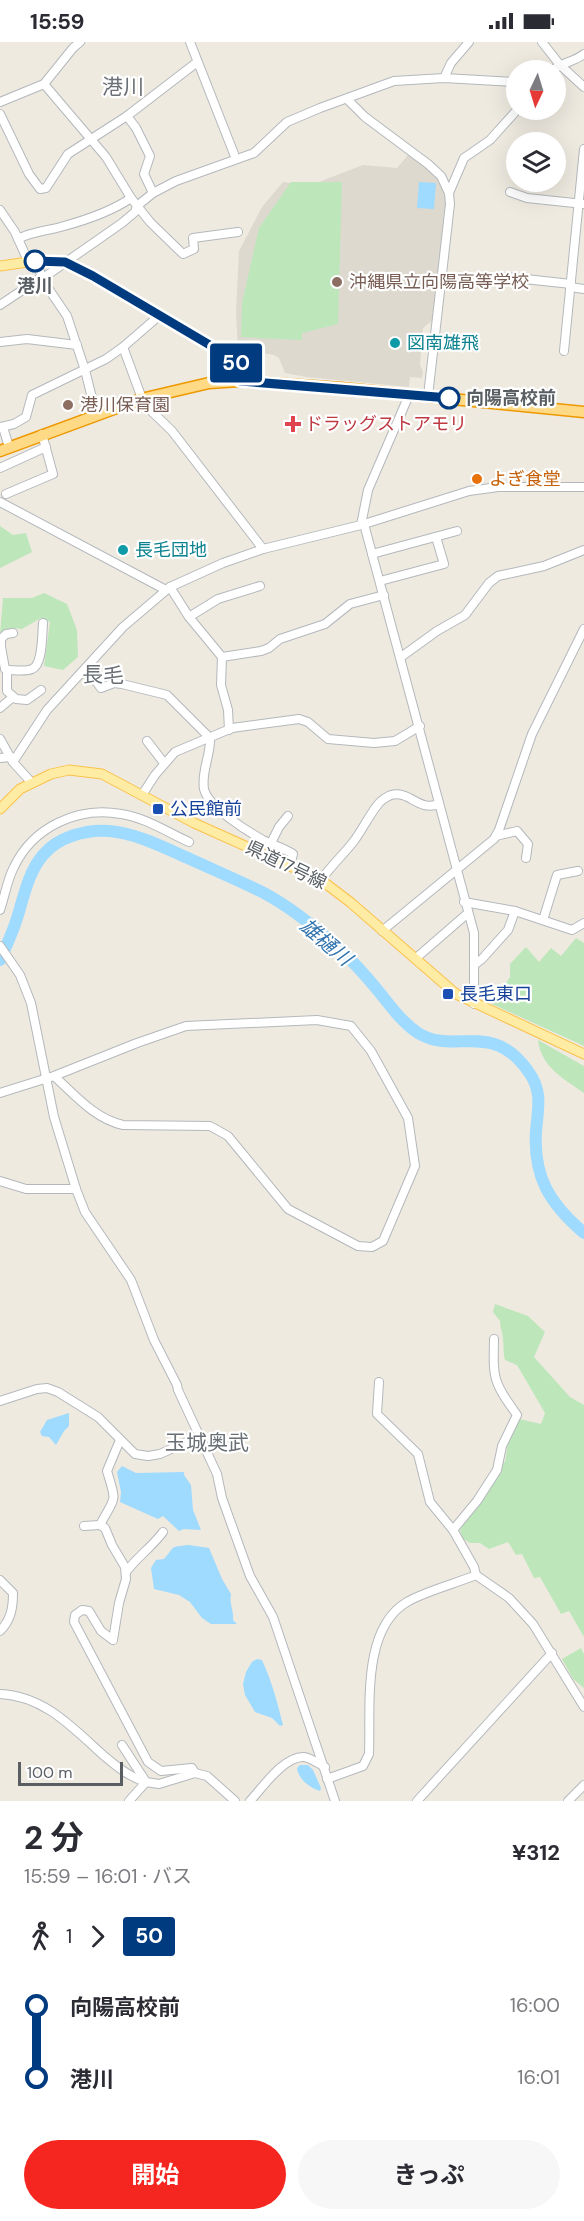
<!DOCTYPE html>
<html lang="ja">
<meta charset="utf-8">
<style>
:root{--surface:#fff;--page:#f7f7f7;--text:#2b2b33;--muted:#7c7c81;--accent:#f5251f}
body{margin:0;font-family:"DM Sans","Noto Sans JP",sans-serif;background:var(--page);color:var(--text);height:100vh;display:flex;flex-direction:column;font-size:22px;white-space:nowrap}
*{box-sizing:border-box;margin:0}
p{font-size:20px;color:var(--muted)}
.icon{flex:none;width:33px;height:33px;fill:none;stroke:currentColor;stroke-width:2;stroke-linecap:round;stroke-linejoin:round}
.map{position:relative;height:1759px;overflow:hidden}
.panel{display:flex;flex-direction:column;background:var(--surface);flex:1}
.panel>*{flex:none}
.badge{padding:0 12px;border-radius:4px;font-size:21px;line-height:39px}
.needle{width:39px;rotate:184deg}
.tools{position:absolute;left:506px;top:18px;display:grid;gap:12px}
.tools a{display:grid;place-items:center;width:60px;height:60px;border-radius:50%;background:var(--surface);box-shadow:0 6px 24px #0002;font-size:30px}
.scale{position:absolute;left:18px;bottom:15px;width:105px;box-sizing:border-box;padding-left:6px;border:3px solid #595e63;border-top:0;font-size:16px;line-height:21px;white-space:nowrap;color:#595e63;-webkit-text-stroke:4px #fff;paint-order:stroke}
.map>.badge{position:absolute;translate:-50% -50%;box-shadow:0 0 0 3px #fff}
.legs{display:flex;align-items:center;gap:9px;height:66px;padding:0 24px;font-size:20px}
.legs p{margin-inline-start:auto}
.head{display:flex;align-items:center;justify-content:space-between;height:102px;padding:0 24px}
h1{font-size:33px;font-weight:700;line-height:45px}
.button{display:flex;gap:12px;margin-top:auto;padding:12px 24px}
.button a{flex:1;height:69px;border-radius:36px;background:var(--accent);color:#fff;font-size:24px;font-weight:700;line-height:69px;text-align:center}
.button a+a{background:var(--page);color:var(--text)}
ul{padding:0 24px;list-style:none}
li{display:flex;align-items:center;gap:21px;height:72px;font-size:22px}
li i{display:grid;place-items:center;width:9px;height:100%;margin:0 8px;background:currentColor}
li i::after{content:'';width:15px;height:15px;margin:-8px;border:4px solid;border-radius:50%;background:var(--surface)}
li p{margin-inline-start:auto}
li:first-child i{background:linear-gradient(#0000 50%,currentColor 0)}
li:last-child i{background:linear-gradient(currentColor 50%,#0000 0)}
.status{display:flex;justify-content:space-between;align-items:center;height:42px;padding:0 30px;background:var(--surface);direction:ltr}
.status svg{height:16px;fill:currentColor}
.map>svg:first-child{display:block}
</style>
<div class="status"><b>15:59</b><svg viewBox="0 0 49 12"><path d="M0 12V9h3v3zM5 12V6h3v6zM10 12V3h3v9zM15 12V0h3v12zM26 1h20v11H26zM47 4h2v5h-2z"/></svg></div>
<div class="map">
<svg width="584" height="1759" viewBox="0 0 584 1759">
<rect width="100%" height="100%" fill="#eeeae0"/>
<polygon fill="#ddd9cf" points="409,112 440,138 447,156 432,279 423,286 420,323 423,330 422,336 410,335 409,345 307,335 285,331 279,316 274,313 238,307 236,271 239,209 262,165 283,140 311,143 363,123 397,126"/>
<g fill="#bde7bb">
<polygon points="291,140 342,140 338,282 302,291 302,298 241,295 242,261 259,186"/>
<polygon points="0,484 13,493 26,491 32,510 0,526"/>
<polygon points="44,551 67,562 77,588 78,615 63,628 44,624 50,580 41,576 22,587 10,586 0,592 3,556 32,556"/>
<polygon points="576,896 584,901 584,1004 492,962 510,935 510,922 526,905 539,920 551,906 561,914"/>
<path d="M538 998 584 1024V1051C564 1037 541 1025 538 998Z"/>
<path d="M495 1262 528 1274 545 1290 534 1315 570 1355 584 1363V1595L569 1569 561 1572 540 1535 534 1536 522 1512 516 1513 508 1500 489 1507 480 1501H470L463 1497 460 1489 463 1481 479 1463 501 1421 505 1420 508 1401 519 1377 541 1382 545 1371 517 1323 505 1318C503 1311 504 1305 503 1298 503 1291 500 1286 500 1279L493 1270Z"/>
<polygon points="581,1606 584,1612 584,1646 573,1637 562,1617"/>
</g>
<g fill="#9fdaff">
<polygon points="419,140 436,141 434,167 417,166"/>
<polygon points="69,1371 69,1384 64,1389 56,1403 49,1395 42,1394 40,1390 47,1378"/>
<polygon points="122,1424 136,1431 184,1430 184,1433 191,1443 193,1468 201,1488 184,1487 179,1489 163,1474 158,1477 120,1460 121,1450 117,1430"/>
<path d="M189 1503 209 1506 222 1537 231 1552C229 1562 234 1568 233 1578L237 1582H211L202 1576 190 1560 179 1553 154 1547 151 1526 156 1518 164 1517C176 1504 168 1505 189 1503Z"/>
<path d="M257 1617 262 1618C272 1640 277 1659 283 1683L280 1684 272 1676 255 1670 245 1653 243 1642 246 1630 252 1620Z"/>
<path d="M300 1723H308L313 1728 321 1746 320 1749C310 1746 298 1737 297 1726Z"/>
</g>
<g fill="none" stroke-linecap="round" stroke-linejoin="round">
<path stroke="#9fdaff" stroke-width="12" d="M0 918C5 907 10 896 14 885 23 861 26 833 43 813 58 795 86 787 109 789 136 791 165 806 190 817 214 828 240 839 264 851 290 865 315 885 337 905 353 919 367 935 380 951 391 965 403 981 418 991 455 1014 491 977 528 1029 543 1049 538 1066 536 1089 533 1135 550 1162 584 1191"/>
<defs>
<g id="minor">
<polyline points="190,0 236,117"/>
<polyline points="542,0 560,23 584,45"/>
<path d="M553 28C563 20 574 20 584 12"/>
<polyline points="444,36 451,21 469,0"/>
<polyline points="44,42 106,115 131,156 150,180 183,212 194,207 193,196 238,190"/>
<polyline points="347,57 365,75 428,122 441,134 449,151 450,162 428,354"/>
<polyline points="0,60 44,42 73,6 80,0"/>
<polyline points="0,72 29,132 40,147 46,146 68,112 127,74 196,21"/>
<polyline points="127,74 136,86 150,114 144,132 153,151"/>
<polyline points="510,150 527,156 584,162"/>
<polyline points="449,151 464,116 490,98 517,68"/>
<polyline points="0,168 15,190 28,219"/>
<path d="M18 197C33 189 48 189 64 184 86 178 112 169 131 156"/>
<polyline points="35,219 46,243 67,274 85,328 96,372"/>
<polyline points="507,235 571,242"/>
<polyline points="45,240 46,234 122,181 135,170 137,164 153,151 176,139 254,111 287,80 320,66 394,39 444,36 516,40"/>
<polyline points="570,245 584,247"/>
<polyline points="0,263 42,235"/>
<polyline points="0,300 27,297 77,303"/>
<polyline points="123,305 144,362 172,389 263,507"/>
<polyline points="564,309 584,107"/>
<polyline points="0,385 14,382 26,375 32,353 106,317 123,305 160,273"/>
<polyline points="3,385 9,405"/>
<polyline points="0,426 46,405"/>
<polyline points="6,452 53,432 42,392"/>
<polyline points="0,460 166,548"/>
<polyline points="364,482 474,891 474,962"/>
<polyline points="361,483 368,448 409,353"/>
<polyline points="372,512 457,489"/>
<polyline points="380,539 444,522 436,495"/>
<polyline points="170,545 189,575 222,615 221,643 228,668 229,688"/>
<polyline points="189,575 218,557 260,544"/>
<polyline points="13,591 6,592 1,597 1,605 5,627 7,628 7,649 16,657 27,658 41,648"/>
<polyline points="222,615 261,609 269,606 280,597 325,582 350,562 384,553"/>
<polyline points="401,615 437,589 465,573 489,541 498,534 544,524 584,508"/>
<path d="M86 626 101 646 114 641 122 642 167 653 210 696C211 713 201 729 204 747 208 765 247 789 263 798 273 803 284 806 293 812L290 823"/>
<path d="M7 628C14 628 26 630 32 627 43 623 42 592 43 581"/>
<polyline points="0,666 13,655"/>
<polyline points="0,697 13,720 31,740"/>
<polyline points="147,699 164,721"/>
<polyline points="0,716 11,715"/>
<polyline points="13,720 47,668 123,585 170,545 223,521 263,507 361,483 469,449 498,445 584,445"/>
<polyline points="142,753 155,733 175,710 232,686 299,677 308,680 328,697 374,701 395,699 420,684"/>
<polyline points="496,794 517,789 528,802 526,816"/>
<polyline points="271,801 279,785 288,774"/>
<path d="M321 838C331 824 343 813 354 799 363 787 370 771 380 760 382 758 388 754 391 753 410 748 418 770 439 762"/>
<polyline points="464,860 515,869 572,888 584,881"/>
<path d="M0 868C5 854 7 838 14 825 33 785 78 764 121 772 144 775 167 790 189 800"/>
<polyline points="543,878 557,833 578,829"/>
<polyline points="382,889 494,797 499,788 532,692 584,587"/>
<polyline points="0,904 20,933 31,961 54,1075 76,1147 85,1170 131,1238 154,1298 177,1343 178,1348 217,1432 222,1456 250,1534 273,1575 335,1759"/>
<polyline points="415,917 468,871"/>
<polyline points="474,923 482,917 508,888 515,869"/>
<path d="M0 1051 54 1034 137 1001 186 984 317 978 351 984 371 1009 408 1076 415 1124 383 1199 372 1205 358 1204 288 1167 228 1094 210 1084 123 1083C95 1077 75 1053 54 1034"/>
<polyline points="0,1139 26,1147 76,1147"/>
<polyline points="379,1340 377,1372 418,1412 430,1460 453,1488 474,1525 476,1533 509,1556 533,1582 584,1665"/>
<polyline points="0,1359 37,1347 47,1346 58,1350 98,1375 135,1412 148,1414 160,1412 198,1395"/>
<polyline points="100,1483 105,1486 112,1503 125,1525 126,1537 119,1561 113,1598 101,1589 89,1569 82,1568 75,1573 74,1580 148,1720 161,1729 192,1726 195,1731"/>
<path d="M84 1484 100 1483C116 1453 117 1462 107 1429L120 1398"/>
<path d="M453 1488 477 1459 497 1428 502 1404 517 1373C493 1339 493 1338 494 1297"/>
<path d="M126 1530C137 1515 152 1505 163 1490"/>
<path d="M0 1538 13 1551C13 1566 11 1578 0 1589"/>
<path d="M0 1652C44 1654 72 1685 103 1713 116 1724 129 1735 146 1740"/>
<polyline points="122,1703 146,1740 159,1742 195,1731 207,1734 235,1759"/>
<path d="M327 1737 363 1724 369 1712C371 1666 361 1587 407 1560 423 1550 457 1541 476 1533"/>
<polyline points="129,1759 146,1740"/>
<path d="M250 1759C263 1745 284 1714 304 1715 311 1716 319 1722 325 1725"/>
<polyline points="417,1759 552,1611"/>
<polyline points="568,1759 584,1743"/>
</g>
<g id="major">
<polyline points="0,224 35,219 65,221 93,234 230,315 237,324 239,339"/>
<polyline points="0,767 20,747 51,732 69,728 102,732 194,781 321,838 350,860 456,952 584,1012"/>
</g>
<polyline id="highway" points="0,409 141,357 209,341 239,339 341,346 584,370"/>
</defs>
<use href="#minor" stroke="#b4b8bc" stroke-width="10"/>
<use href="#major" stroke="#fbc14c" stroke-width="11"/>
<use href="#highway" stroke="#ee9800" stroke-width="13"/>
<use href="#minor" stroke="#fff" stroke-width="8"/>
<use href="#major" stroke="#ffeca4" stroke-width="9"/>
<use href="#highway" stroke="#ffda86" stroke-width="10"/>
</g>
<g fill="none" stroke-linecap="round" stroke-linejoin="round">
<defs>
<polyline id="line-1" points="35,219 65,220 93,234 230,315 237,324 240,339 449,356"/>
</defs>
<use href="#line-1" stroke="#fff" stroke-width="14"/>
<use href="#line-1" stroke="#003b80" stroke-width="9"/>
</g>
<g fill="#fff" stroke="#003b80" stroke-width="3">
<circle cx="35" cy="219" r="10"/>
<circle cx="449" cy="356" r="10"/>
</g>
<g fill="#8d6e63" stroke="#fff" stroke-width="2">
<circle cx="337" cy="240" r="6"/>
<circle cx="68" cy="363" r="6"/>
</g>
<g fill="#0f9aa8" stroke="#fff" stroke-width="2">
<circle cx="395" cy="301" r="6"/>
<circle cx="123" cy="508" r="6"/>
</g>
<path fill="#e0444e" stroke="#fff" stroke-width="2" d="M290 373h6v6h6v6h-6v6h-6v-6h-6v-6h6z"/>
<circle fill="#e8710a" stroke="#fff" stroke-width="2" cx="477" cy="437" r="6"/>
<g fill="#1a4fb4" stroke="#fff" stroke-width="2">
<rect x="152" y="761" width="12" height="12" rx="3"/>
<rect x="442" y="946" width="12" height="12" rx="3"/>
</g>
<g text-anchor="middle" stroke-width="4.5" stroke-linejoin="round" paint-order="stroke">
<g font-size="18" fill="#785e54" stroke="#fff" text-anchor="start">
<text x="349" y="246">沖縄県立向陽高等学校</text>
<text x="80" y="369">港川保育園</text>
</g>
<g font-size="18" font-weight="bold" fill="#595e63" stroke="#fff">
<text x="35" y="250">港川</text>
<text x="466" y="362" text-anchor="start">向陽高校前</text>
</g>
<g font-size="18" fill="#0d838f" stroke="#fff" text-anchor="start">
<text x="407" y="307">図南雄飛</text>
<text x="135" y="514">長毛団地</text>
</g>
<g font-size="18" fill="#be3a42" stroke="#fff" text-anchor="start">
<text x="305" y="388">ドラッグストアモリ</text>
</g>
<g font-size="18" fill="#c56008" stroke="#fff" text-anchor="start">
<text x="489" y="443">よぎ食堂</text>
</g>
<g font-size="18" fill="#164399" stroke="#fff" text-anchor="start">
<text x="170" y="773">公民館前</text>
<text x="460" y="958">長毛東口</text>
</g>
<g font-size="18" fill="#595e63" stroke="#fff">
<text transform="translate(286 823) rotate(26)" y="6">県道17号線</text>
</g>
<g font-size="20" font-style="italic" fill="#3375af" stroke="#fff">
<text transform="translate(326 900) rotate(40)" y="7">雄樋川</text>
</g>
<g font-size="21" fill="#6a7075" stroke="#fff">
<text x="123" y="52">港川</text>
<text x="103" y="640">長毛</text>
<text x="207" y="1408">玉城奥武</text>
</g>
</g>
</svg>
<div class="tools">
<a><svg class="needle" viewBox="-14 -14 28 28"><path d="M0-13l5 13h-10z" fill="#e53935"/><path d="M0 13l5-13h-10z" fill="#7c7c81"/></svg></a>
<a><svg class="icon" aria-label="layers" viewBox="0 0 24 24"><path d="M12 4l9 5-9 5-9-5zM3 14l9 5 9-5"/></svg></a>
</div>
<div class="scale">100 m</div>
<b class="badge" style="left:236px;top:321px;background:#003b80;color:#fff">50</b>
</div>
<section class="panel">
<div class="head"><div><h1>2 分</h1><p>15:59 – 16:01 · バス</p></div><b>¥312</b></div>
<div class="legs"><svg class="icon" aria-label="walk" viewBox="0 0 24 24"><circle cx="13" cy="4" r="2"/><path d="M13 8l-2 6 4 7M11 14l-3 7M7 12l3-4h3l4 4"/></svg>1<svg class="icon" aria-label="forward" viewBox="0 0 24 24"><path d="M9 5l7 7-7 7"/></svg><b class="badge" style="background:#003b80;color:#fff">50</b></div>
<ul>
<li><i style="color:#003b80"></i><b>向陽高校前</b><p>16:00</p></li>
<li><i style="color:#003b80"></i><b>港川</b><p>16:01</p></li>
</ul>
<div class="button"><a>開始</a><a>きっぷ</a></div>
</section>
